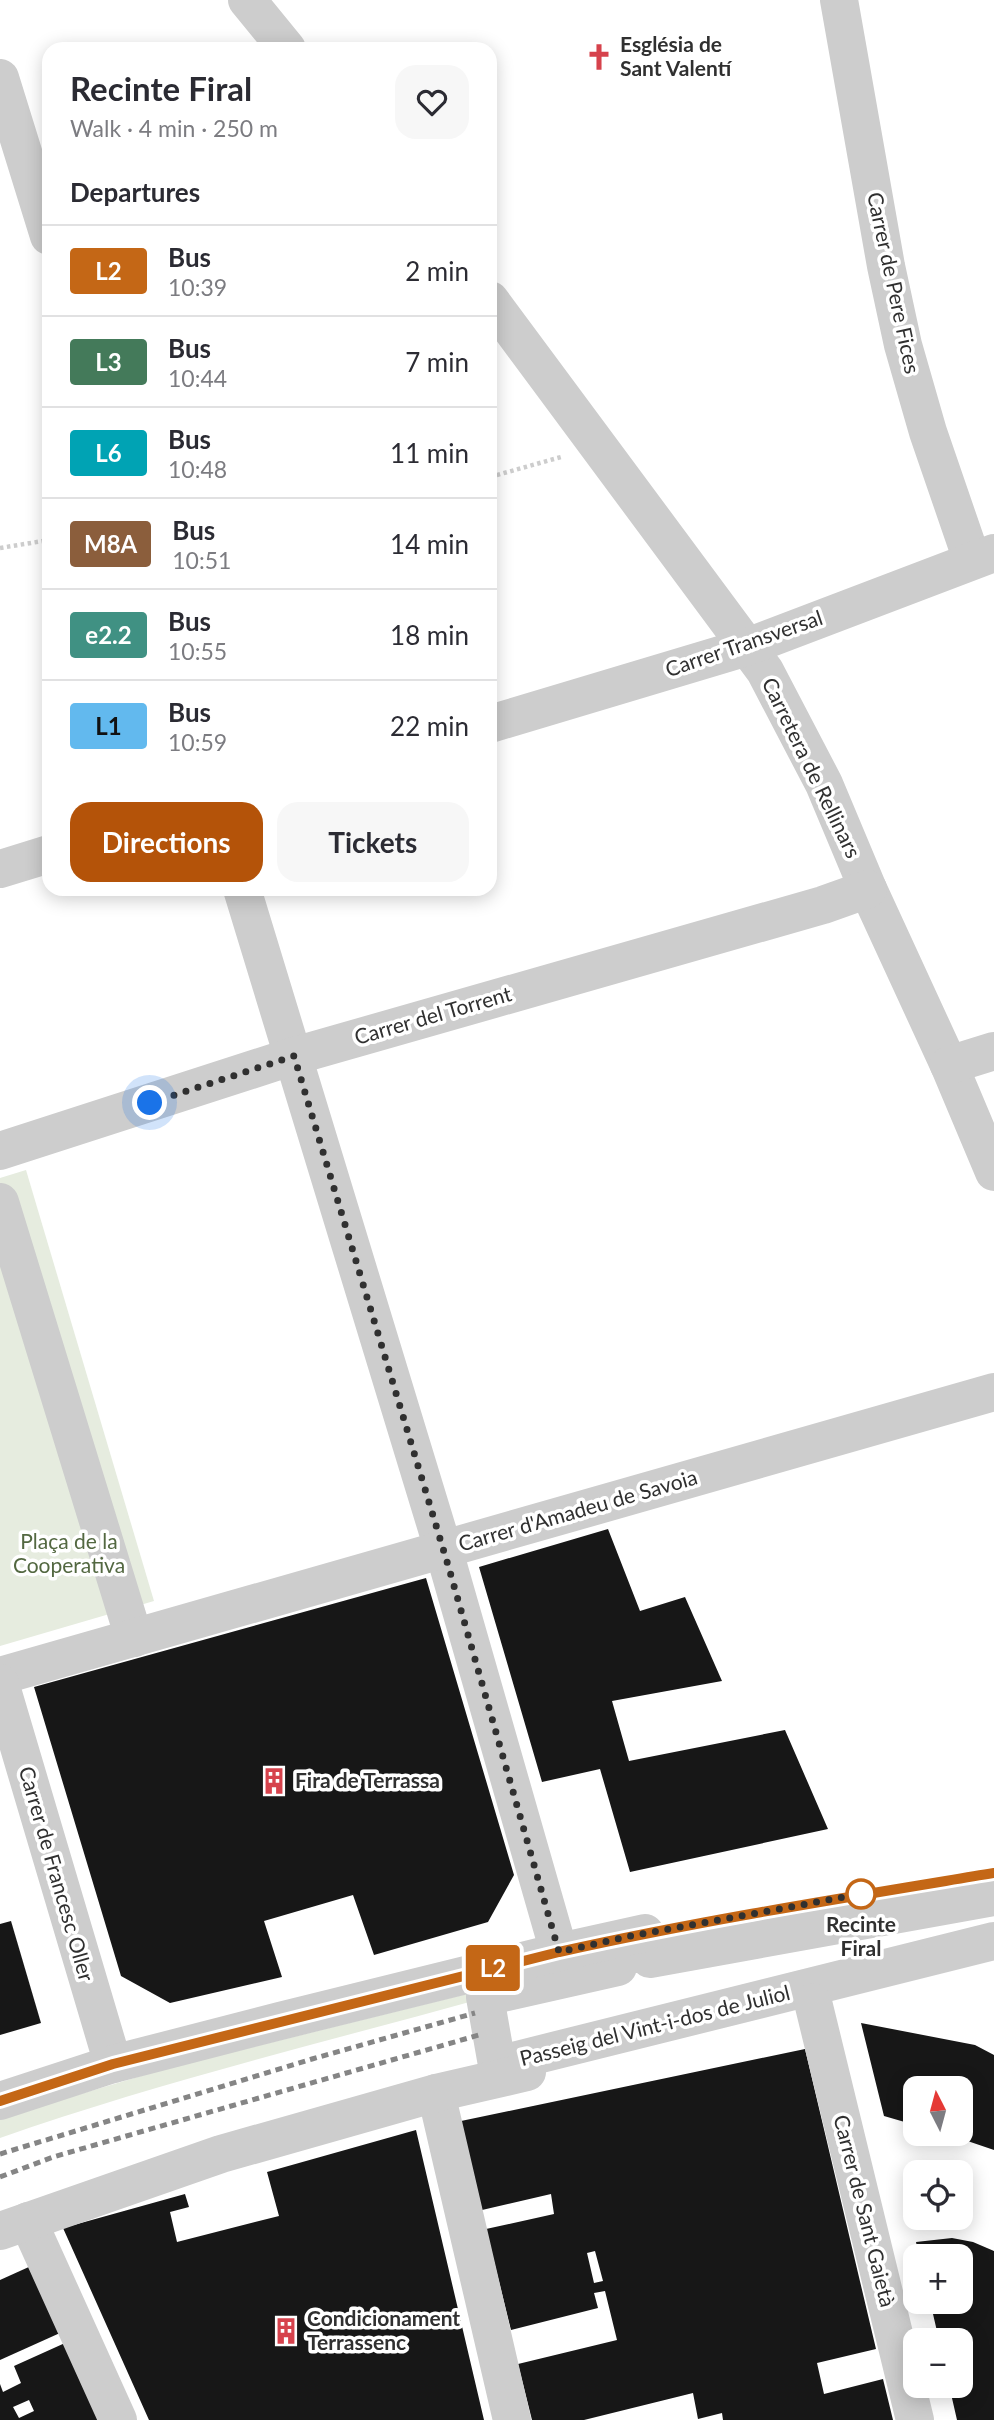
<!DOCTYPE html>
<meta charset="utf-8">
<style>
:root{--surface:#fff;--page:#f7f7f7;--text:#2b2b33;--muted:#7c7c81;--line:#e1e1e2;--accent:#b45309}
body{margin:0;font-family:Lato,sans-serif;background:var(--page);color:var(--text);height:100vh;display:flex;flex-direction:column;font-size:26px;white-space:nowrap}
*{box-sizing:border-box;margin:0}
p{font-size:23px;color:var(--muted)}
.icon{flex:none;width:38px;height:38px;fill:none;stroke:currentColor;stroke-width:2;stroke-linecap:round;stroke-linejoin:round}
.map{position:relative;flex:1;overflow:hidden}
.sheet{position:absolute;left:42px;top:42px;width:455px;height:854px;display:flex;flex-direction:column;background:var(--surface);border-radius:21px;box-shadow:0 4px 18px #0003}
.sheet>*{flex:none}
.badge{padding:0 14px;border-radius:5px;font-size:24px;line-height:46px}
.needle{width:46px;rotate:354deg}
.buttons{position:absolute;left:903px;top:2076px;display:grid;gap:14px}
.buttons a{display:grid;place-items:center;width:70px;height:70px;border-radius:14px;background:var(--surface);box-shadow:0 4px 18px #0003;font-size:35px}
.you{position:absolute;width:35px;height:35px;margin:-18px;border:5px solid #fff;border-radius:50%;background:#1a73e8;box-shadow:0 0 0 10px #1a73e833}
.map>.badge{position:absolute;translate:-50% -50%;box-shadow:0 0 0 4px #fff}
h2{padding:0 28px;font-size:26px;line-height:63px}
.round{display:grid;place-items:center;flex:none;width:74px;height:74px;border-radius:21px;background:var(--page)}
.summary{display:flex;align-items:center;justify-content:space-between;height:119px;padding:0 28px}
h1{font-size:33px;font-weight:700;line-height:52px}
.button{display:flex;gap:14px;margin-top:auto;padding:14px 28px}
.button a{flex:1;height:80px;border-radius:21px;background:var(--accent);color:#fff;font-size:28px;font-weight:700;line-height:80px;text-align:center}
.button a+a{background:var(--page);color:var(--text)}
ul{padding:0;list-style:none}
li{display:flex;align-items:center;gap:21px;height:91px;padding:0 28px;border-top:2px solid var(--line)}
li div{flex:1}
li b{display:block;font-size:26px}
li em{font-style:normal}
li .badge{min-width:77px;font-weight:700;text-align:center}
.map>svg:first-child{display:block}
</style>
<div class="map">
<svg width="994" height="2420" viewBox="0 0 994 2420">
<rect width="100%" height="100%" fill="#fff"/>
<g fill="#e6ecdf">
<polygon points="26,1170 154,1601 0,1646 0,1178"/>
<path d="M616 1957C572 1971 528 1985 484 1998 322 2043 159 2082 0 2138V2118L168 2068Z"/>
</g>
<g fill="#171717" fill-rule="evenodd">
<polygon points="608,1529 640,1611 685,1597 722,1681 612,1701 629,1761 785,1730 828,1829 630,1872 600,1769 542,1782 479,1567"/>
<polygon points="426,1578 514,1875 488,1922 374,1955 353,1895 264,1921 282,1977 170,2003 121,1976 34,1687"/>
<polygon points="11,1921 41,2023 0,2035 0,1924"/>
<polygon points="861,2023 975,2045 994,2055 994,2150 947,2134 961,2133 961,2088 915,2088 915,2125 884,2116"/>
<path d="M805 2049 876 2349 817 2363 824 2394 883 2379 893 2420H723L722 2413 698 2419 693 2393 584 2420H532L518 2364 617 2340 605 2291 594 2293 598 2308 511 2330 486 2229 554 2214 551 2194 482 2210 461 2121ZM595 2251 603 2281 594 2283 587 2253Z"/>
<polygon points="416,2130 484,2420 149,2420 63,2228 185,2194 189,2207 170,2212 177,2242 279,2216 267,2172"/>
<polygon points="952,2238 973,2242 994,2251 994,2420 957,2420 949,2385 961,2385 961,2340 939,2340 930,2301 961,2301 961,2256 919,2256 916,2242"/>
<polygon points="31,2266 60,2333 0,2360 0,2280"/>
<path d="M65 2343 99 2420H0V2384L3 2392 21 2383 14 2366ZM29 2400 34 2411 19 2418 13 2407Z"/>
</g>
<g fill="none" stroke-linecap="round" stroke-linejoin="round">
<g stroke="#cdcdcd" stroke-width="4.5" stroke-dasharray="3.5 3.5" stroke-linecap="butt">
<polyline points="490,477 561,457"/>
<polyline points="0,548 49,540"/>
</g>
<g stroke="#cdcdcd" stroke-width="38">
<polyline points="247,0 287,49"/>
<polyline points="839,0 886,266 903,345 928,432 972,560"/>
<polyline points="0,78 49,236"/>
<polyline points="490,300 765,671 824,784 868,889 949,1065 994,1172"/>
<polyline points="490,724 747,647 994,553"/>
<polyline points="0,869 49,854"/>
<polyline points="242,889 448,1565 559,1952"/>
<polyline points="949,1065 994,1051"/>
<polyline points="0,1151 294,1056 823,905 868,889"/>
<polyline points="0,1202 134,1638"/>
<polyline points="0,1676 994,1392"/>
<polyline points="0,1683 113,2064"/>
<polyline points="994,1897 650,1959 648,1952 616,1957 618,1967 485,1997 497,2065 994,1941"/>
<polyline points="813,2002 915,2420"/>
<polyline points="436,2093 512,2420"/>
<polyline points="0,2101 113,2064 280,2021 559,1952 645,1933"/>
<polyline points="28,2221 118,2420"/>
<polyline points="0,2231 221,2154 436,2093 527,2072"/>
</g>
<g stroke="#858585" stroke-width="5" stroke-dasharray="7 5" stroke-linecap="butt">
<polyline points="0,2154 312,2059 475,2013"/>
<polyline points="0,2177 53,2157 479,2035"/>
</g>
</g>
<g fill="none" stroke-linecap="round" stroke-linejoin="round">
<defs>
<path id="line" d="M0 2101 113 2064 559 1952C703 1920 849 1897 994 1873"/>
</defs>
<use href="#line" stroke="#fff" stroke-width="16"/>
<use href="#line" stroke="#c46716" stroke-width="10"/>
<polyline stroke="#303030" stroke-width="7" stroke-dasharray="0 12.6" points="150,1103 294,1056 448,1565 559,1952 631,1936 861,1894"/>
</g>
<defs>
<symbol id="church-bare" viewBox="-9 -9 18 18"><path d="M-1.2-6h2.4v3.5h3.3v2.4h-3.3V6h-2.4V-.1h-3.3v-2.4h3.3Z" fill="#d6424c" stroke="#fff" stroke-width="2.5" paint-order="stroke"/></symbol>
<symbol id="building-bare" viewBox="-9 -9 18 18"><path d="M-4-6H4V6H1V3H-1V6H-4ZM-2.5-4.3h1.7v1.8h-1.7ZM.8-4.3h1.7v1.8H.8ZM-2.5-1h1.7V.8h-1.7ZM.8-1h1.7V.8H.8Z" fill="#d6424c" stroke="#fff" stroke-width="2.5" paint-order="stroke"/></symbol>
</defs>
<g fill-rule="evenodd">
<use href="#church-bare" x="580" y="38" width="38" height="38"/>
<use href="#building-bare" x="255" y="1762" width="38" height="38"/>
<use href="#building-bare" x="267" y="2312" width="38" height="38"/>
</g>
<circle fill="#fff" stroke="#c46716" stroke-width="3.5" cx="861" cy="1894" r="14"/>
<g text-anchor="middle" stroke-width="7" stroke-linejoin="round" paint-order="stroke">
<g font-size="21" font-weight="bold" fill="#303030" stroke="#fff" text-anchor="start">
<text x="620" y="52">Església de<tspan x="620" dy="24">Sant Valentí</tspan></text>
<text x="295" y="1788">Fira de Terrassa</text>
<text x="307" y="2326">Condicionament<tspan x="307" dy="24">Terrassenc</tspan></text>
</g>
<g font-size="21" fill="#303030" stroke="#fff">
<text transform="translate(893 283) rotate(78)" y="7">Carrer de Pere Fices</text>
<text transform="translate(744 644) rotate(-19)" y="7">Carrer Transversal</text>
<text transform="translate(811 768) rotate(64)" y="7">Carretera de Rellinars</text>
<text transform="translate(433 1016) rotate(-16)" y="7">Carrer del Torrent</text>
<text transform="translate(578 1511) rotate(-16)" y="7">Carrer d'Amadeu de Savoia</text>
<text transform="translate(56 1874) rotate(74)" y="7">Carrer de Francesc Oller</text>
<text transform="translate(655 2026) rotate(-14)" y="7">Passeig del Vint-i-dos de Juliol</text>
<text transform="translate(864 2211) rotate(76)" y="7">Carrer de Sant Gaietà</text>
</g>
<g font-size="21" fill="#536841" stroke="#fff">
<text x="69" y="1549">Plaça de la<tspan x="69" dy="24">Cooperativa</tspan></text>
</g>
<g font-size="21" font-weight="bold" fill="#303030" stroke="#fff">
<text x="861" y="1932">Recinte<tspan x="861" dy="24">Firal</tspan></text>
</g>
</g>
</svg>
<div class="buttons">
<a><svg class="needle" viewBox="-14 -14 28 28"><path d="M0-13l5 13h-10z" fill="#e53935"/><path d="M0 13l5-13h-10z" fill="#7c7c81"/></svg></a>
<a><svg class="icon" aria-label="locate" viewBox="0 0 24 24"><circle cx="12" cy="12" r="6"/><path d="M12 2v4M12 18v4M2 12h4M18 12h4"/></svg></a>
<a>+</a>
<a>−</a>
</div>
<div class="you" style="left:150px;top:1103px"></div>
<b class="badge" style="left:493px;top:1968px;background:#c46716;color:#fff">L2</b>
<section class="sheet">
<div class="summary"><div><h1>Recinte Firal</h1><p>Walk · 4 min · 250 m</p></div><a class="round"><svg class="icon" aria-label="heart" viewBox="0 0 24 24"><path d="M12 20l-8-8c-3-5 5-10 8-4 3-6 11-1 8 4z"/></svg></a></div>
<h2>Departures</h2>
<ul>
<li><span class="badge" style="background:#c46716;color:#fff">L2</span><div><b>Bus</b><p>10:39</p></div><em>2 min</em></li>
<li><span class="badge" style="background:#447a5a;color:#fff">L3</span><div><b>Bus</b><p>10:44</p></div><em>7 min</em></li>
<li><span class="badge" style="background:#00a3b4;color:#fff">L6</span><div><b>Bus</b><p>10:48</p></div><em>11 min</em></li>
<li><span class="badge" style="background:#8b5e3c;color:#fff">M8A</span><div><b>Bus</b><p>10:51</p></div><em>14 min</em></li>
<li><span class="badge" style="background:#409183;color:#fff">e2.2</span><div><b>Bus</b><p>10:55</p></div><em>18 min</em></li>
<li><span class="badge" style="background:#62b9ee;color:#111">L1</span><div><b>Bus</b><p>10:59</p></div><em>22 min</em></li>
</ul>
<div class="button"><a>Directions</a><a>Tickets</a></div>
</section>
</div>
